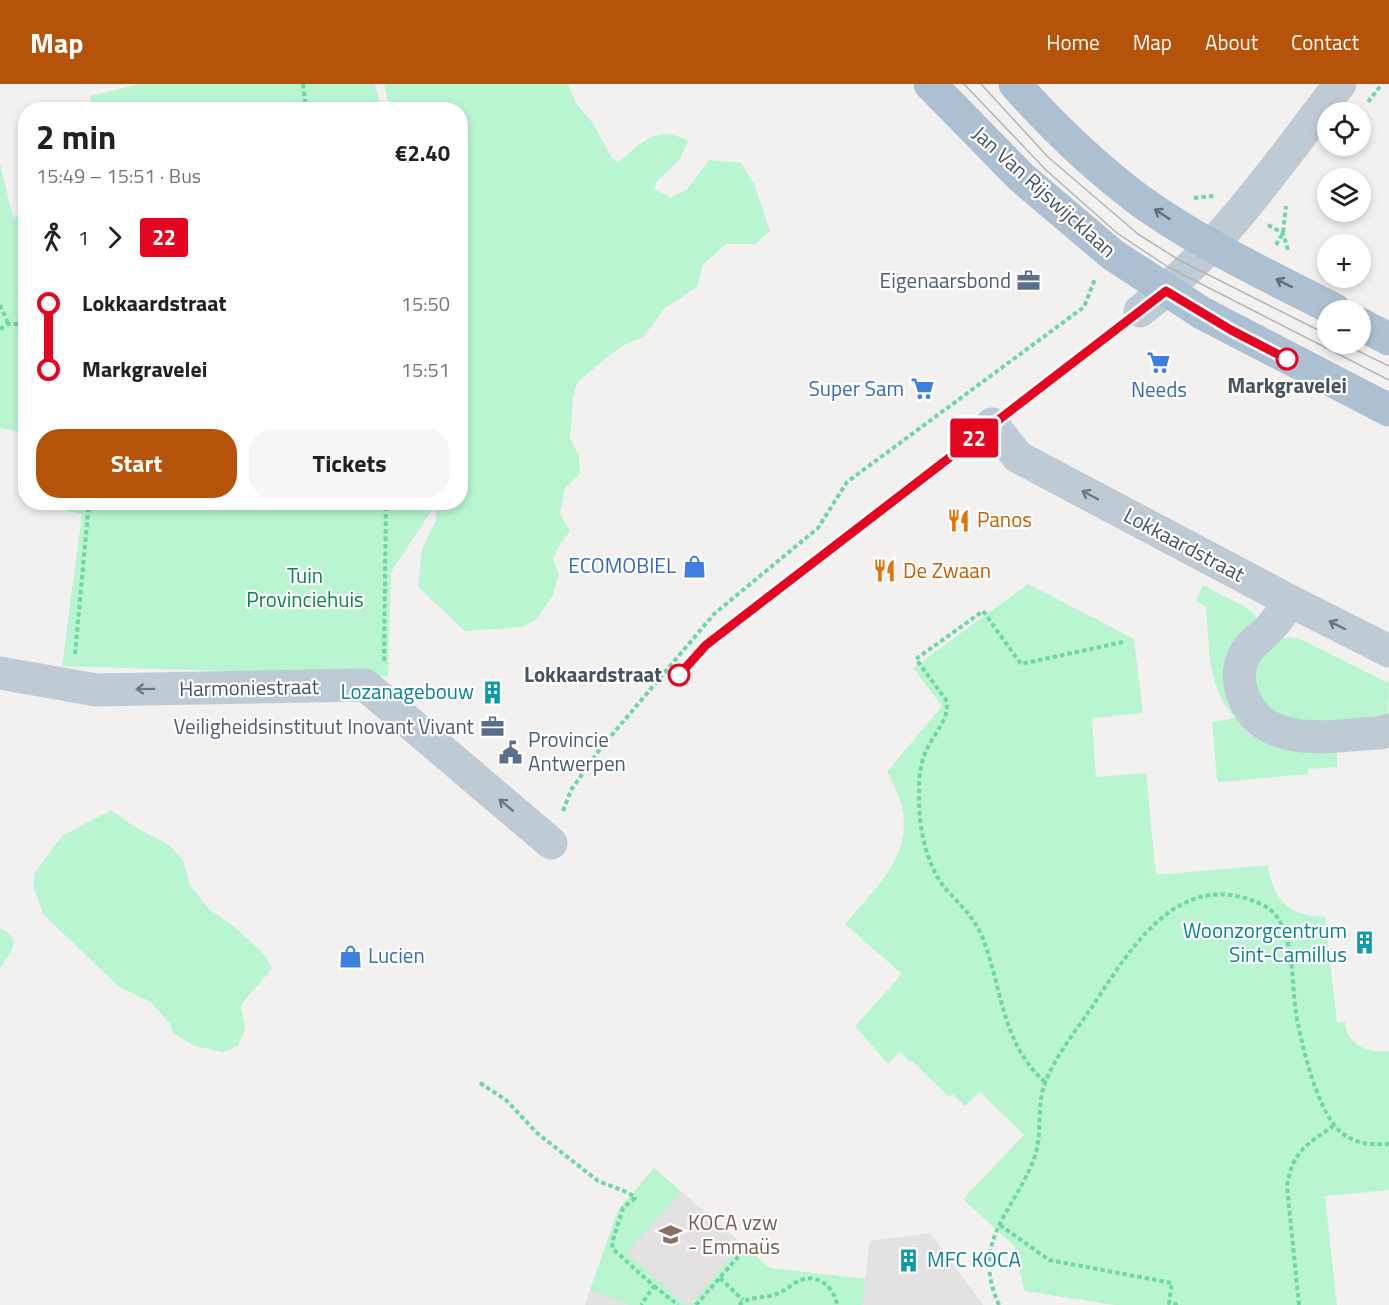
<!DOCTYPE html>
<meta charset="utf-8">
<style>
:root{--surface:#fff;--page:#f6f6f6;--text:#202124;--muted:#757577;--accent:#b45309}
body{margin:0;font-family:"Titillium Web",sans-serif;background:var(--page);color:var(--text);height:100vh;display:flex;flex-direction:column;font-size:22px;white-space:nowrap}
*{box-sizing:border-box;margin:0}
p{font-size:20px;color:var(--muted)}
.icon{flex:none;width:33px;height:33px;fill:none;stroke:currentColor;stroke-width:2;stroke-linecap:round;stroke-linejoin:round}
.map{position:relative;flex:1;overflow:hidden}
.sheet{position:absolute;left:18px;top:18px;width:450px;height:408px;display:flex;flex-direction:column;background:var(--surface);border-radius:24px;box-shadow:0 3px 9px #0003}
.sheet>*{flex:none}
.badge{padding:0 12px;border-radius:4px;font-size:21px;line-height:39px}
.controls{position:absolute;left:1317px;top:18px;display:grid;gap:12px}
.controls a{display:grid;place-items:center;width:54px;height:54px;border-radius:50%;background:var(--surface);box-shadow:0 3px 9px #0003;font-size:30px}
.map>.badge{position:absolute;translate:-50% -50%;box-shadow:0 0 0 3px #fff}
.legs{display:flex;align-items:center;gap:9px;height:66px;padding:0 18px;font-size:20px}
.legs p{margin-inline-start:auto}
.head{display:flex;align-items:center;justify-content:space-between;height:102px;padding:0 18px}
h1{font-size:33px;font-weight:700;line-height:45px}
.primary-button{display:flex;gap:12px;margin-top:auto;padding:12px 18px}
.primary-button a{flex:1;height:69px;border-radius:24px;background:var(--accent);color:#fff;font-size:24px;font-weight:700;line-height:69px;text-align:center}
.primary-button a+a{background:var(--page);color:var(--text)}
ul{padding:0 18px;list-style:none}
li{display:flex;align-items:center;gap:21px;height:66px;font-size:22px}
li i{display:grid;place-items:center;width:9px;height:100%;margin:0 8px;background:currentColor}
li i::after{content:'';width:15px;height:15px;margin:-8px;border:4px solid;border-radius:50%;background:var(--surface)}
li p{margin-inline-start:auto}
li:first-child i{background:linear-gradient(#0000 50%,currentColor 0)}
li:last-child i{background:linear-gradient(currentColor 50%,#0000 0)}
header{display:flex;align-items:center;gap:36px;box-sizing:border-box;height:84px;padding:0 30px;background:var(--accent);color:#fff}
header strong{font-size:28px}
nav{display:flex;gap:33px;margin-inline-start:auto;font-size:21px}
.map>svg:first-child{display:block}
</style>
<header>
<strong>Map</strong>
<nav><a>Home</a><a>Map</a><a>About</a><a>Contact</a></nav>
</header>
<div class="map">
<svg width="1389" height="1221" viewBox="0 0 1389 1221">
<rect width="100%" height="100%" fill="#f3f0f0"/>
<polygon fill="#e4e1e2" points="654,1084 770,1184 865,1195 870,1157 930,1149 983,1221 585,1221 618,1126"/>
<g fill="#baf5d1">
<polygon points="140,0 375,0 381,25 93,25 90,12"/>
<path d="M384 0H568L576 19 592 38 611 72 618 79C640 60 657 39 688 57L680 75 657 97 654 105 671 114 687 105 709 76 741 79 754 100 770 147 755 160H726L703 180 697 203 665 224 643 253 624 261 607 273 577 299 573 313 570 355 579 372 580 390 565 404 560 430 570 447 559 462 553 475 559 490 552 513 536 536 522 543 465 547 418 503 422 465 436 436V419L460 418V26L390 25Z"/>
<polygon points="0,79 13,133 25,131 25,349 0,344"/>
<polygon points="60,418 430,418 432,426 391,488 388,592 62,582 82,430 59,425"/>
<path d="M1028 500 1134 555 1143 629 1092 634 1096 693 1146 689 1156 791 1268 781C1273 817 1289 832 1325 833L1337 938H1345C1347 962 1368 969 1389 967V1106L1325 1112 1337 1221H1115L1024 1207 1015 1163 963 1115 1024 1051 980 1008 965 1022 952 1010 949 1013 912 977 910 978 900 968 888 980 855 942 902 890 845 840C887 791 928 755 887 688L942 622 913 584Z"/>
<path d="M1203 501 1247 524 1256 532V538L1229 618 1235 633 1248 649 1267 660 1337 664V683L1308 685V690L1219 698 1217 695 1212 638 1231 635 1234 633C1207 602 1209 561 1206 523L1196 517Z"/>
<polygon points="1289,553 1300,555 1389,599 1388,629 1380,635 1294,642 1253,612 1255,577 1279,556"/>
<path d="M111 726 133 742 168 760 183 776 190 801 209 825 232 841 261 867 272 883C263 898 250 907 241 922L245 945 238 962 224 968 194 962 173 949 170 940 151 918 118 902 43 830 33 802 35 788 62 752Z"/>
<polygon points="0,844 8,848 14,858 12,866 0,885"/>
<polygon points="654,1084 681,1108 627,1169 686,1221 632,1221 590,1206 618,1126"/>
<polygon points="741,1161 770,1184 865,1195 862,1221 690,1221"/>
</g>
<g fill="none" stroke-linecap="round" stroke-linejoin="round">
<g stroke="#6ed7a3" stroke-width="4" stroke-dasharray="4.5 3" stroke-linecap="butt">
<polyline points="303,0 306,26"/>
<polyline points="1368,18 1382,0"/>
<polyline points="1194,114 1214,112"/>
<polyline points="1268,141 1283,149 1288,166"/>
<polyline points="1276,161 1283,149 1286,122"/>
<polyline points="0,221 8,239"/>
<polyline points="0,245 8,240 26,240"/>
<polyline points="75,570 89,418"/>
<polyline points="384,577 386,418"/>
<polyline points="563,727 571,706 600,665 714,530 818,444 847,398 1084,223 1095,195"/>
<path d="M1045 998C1000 958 1003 903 981 850 973 832 958 819 945 804 924 778 918 737 919 705 919 691 921 677 927 665 934 650 951 633 946 616L916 575 983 527 1021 580 1123 558"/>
<polyline points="480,999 506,1016 537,1049 598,1097 629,1109 635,1114 623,1124 612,1159 613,1165 654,1202 641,1221"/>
<polyline points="1000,1141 1049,1176 1172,1199 1169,1219 1181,1221"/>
<polyline points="720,1194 743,1216"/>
<polyline points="654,1202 678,1221"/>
<polyline points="696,1221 743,1167"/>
<path d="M739 1221C749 1211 767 1215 779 1209 788 1205 795 1197 804 1195 821 1191 835 1206 837 1221"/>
<path d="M999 1221C970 1156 1013 1130 1034 1075 1043 1050 1036 1023 1045 999 1055 973 1074 949 1090 926 1129 867 1178 780 1263 821 1296 837 1291 899 1296 929 1301 956 1307 982 1317 1008 1332 1046 1346 1063 1389 1060"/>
<path d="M1299 1221 1287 1103C1292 1068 1305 1062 1333 1042"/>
</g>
<g stroke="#bfcbd4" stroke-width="33">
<path d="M1140 227C1221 165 1279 79 1340 0"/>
<polyline points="992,340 1018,373 1290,517 1389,567"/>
<path d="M1290 517C1284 526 1278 535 1271 543 1262 553 1248 561 1243 574 1237 587 1239 605 1246 618 1269 666 1336 651 1380 649L1389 646"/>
<polyline points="0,589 96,606 365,601 551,759"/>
</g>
<g stroke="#adc0d2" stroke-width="33">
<polyline points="930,0 1021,93 1113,171 1202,229 1389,326"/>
<path d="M1015 0C1052 42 1094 82 1139 116 1200 160 1269 192 1335 226"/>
<polyline points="1360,240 1389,255"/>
</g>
<g stroke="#b2b5bb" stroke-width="1.5">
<polyline points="964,0 1047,87 1117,149 1168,183 1389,296"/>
<polyline points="981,0 1048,73 1138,150 1179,176 1328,251"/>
<polyline points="1344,260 1389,282"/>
</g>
</g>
<defs><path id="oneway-shaft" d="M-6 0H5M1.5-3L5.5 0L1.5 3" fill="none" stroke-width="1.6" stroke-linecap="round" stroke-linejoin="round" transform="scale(1.5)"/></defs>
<g stroke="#606f7c">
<use href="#oneway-shaft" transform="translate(1162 130) rotate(-147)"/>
<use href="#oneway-shaft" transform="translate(1284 199) rotate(-153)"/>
</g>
<g stroke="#6a7883">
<use href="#oneway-shaft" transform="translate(1090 411) rotate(-152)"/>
<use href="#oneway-shaft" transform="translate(1337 541) rotate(-153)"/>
<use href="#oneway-shaft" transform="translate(145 605) rotate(179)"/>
<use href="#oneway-shaft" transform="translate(506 721) rotate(-140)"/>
</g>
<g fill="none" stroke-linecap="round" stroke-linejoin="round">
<defs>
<polyline id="line-1" points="679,591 706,561 1166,207 1231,246 1287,275"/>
</defs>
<use href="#line-1" stroke="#fff" stroke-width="14"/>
<use href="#line-1" stroke="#e40521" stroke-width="9"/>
</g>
<defs>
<symbol id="office-bare" viewBox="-9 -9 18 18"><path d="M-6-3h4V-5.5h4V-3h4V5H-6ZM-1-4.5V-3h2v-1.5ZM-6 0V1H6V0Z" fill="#5c6f8a" stroke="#fff" stroke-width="2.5" paint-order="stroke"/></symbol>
<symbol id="supermarket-bare" viewBox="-9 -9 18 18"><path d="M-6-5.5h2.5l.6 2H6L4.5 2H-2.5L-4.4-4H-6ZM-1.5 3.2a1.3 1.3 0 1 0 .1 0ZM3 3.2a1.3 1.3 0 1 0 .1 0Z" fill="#3f7fe0" stroke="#fff" stroke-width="2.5" paint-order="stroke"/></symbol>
<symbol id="restaurant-bare" viewBox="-9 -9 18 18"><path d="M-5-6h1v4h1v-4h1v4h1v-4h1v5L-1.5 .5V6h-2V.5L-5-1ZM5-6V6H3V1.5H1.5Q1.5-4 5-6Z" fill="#e8710a" stroke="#fff" stroke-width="2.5" paint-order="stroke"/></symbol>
<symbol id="shop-bare" viewBox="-9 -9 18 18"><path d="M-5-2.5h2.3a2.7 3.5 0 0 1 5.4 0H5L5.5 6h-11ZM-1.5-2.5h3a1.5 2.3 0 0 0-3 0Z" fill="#3f7fe0" stroke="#fff" stroke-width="2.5" paint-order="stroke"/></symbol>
<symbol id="building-bare" viewBox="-9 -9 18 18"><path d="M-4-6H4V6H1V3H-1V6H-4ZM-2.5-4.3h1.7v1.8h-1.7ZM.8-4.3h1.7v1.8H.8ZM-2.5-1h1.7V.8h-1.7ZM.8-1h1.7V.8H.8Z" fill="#0f9aa8" stroke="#fff" stroke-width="2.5" paint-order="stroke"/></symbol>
<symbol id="civic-bare" viewBox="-9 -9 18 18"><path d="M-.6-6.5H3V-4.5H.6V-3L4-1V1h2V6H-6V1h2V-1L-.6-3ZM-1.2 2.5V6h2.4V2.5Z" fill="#5c6f8a" stroke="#fff" stroke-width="2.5" paint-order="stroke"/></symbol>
<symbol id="school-bare" viewBox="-9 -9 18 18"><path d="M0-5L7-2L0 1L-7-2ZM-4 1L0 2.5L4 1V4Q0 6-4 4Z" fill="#8d6e63" stroke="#fff" stroke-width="2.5" paint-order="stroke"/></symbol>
</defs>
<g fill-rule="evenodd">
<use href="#office-bare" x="1012" y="180" width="33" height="33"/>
<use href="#supermarket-bare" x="1142" y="262" width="33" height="33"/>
<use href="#supermarket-bare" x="906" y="288" width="33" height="33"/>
<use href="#restaurant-bare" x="942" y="420" width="33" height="33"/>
<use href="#shop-bare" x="678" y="466" width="33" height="33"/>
<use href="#restaurant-bare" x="868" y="470" width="33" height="33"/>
<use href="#building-bare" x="476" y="592" width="33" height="33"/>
<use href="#office-bare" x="476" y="626" width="33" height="33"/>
<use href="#civic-bare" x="494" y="652" width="33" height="33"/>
<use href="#building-bare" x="1348" y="842" width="33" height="33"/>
<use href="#shop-bare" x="334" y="856" width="33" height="33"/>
<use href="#school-bare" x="654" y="1134" width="33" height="33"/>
<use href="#building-bare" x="892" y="1160" width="33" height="33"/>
</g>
<g fill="#fff" stroke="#e40521" stroke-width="3">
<circle cx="1287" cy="275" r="10"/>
<circle cx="679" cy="591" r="10"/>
</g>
<g text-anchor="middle" stroke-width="4.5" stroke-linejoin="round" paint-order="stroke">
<g font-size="21" fill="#465460" stroke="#fff">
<text transform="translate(1044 108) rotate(42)" y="7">Jan Van Rijswijcklaan</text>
<text transform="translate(1184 461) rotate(28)" y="7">Lokkaardstraat</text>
<text transform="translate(249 604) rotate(-1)" y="7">Harmoniestraat</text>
</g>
<g font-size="21" fill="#4e5e75" stroke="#fff" text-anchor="end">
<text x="1011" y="204">Eigenaarsbond</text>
<text x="474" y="650">Veiligheidsinstituut Inovant Vivant</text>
<text x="528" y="663" text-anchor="start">Provincie<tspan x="528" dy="24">Antwerpen</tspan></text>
</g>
<g font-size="21" font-weight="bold" fill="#465460" stroke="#fff">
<text x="1287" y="309">Markgravelei</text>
<text x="662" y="598" text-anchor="end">Lokkaardstraat</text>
</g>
<g font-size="21" fill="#366cbe" stroke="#fff" text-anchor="end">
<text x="904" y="312">Super Sam</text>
<text x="1159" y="313" text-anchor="middle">Needs</text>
<text x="676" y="489">ECOMOBIEL</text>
<text x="368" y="879" text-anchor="start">Lucien</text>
</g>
<g font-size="21" fill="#c56008" stroke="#fff" text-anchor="start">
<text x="977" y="443">Panos</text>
<text x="903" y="494">De Zwaan</text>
</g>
<g font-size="21" fill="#0c8649" stroke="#fff">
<text x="305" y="499">Tuin<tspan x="305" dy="24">Provinciehuis</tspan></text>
</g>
<g font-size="21" fill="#0d838f" stroke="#fff" text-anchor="end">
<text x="474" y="615">Lozanagebouw</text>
<text x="1347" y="854">Woonzorgcentrum<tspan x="1347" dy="24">Sint-Camillus</tspan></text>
<text x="927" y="1183" text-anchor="start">MFC KOCA</text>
</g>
<g font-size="21" fill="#785e54" stroke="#fff" text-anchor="start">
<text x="688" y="1146">KOCA vzw<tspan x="688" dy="24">- Emmaüs</tspan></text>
</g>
</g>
</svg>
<div class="controls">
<a><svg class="icon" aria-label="locate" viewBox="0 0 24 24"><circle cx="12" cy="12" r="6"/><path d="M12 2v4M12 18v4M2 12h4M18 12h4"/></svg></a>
<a><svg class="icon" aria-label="layers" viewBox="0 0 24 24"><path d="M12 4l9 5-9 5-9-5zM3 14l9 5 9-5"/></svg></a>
<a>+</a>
<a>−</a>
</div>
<b class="badge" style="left:974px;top:354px;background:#e40521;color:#fff">22</b>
<section class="sheet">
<div class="head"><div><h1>2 min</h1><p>15:49 – 15:51 · Bus</p></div><b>€2.40</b></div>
<div class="legs"><svg class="icon" aria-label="walk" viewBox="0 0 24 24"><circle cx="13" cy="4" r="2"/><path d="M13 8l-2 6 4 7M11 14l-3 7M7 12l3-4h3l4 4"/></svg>1<svg class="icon" aria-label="forward" viewBox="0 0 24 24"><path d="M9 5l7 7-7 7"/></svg><b class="badge" style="background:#e40521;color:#fff">22</b></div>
<ul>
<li><i style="color:#e40521"></i><b>Lokkaardstraat</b><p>15:50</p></li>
<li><i style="color:#e40521"></i><b>Markgravelei</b><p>15:51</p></li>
</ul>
<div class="primary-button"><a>Start</a><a>Tickets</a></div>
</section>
</div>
